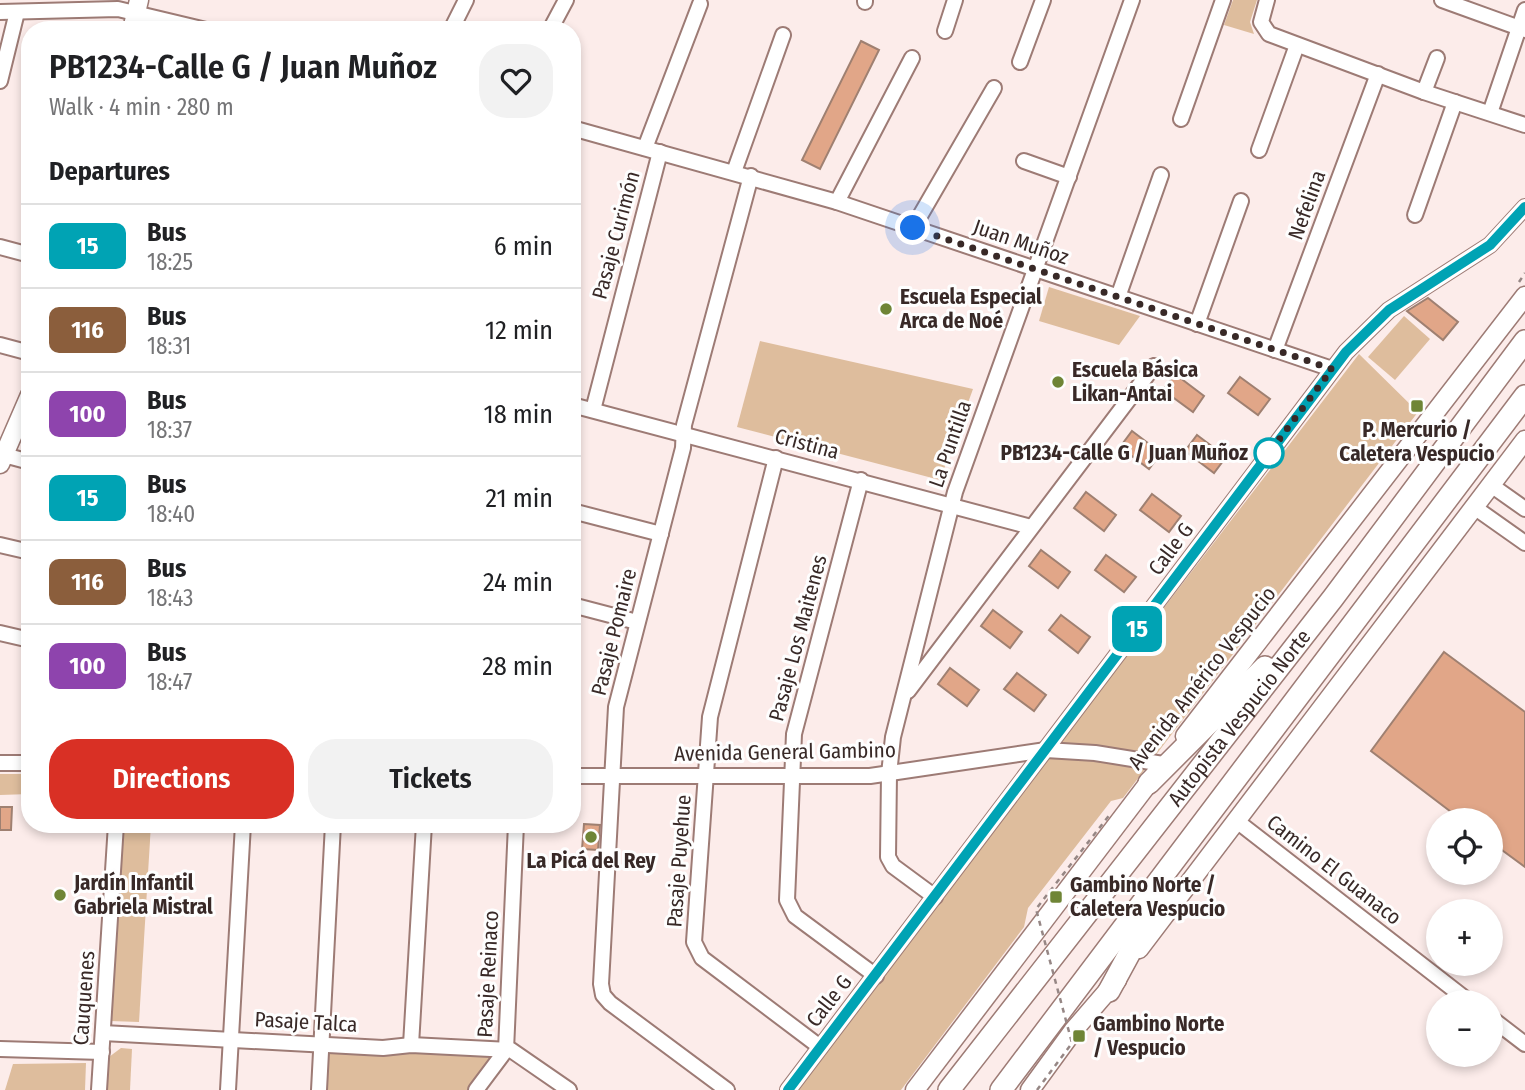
<!DOCTYPE html>
<meta charset="utf-8">
<style>
:root{--surface:#fff;--page:#f2f2f2;--text:#202124;--muted:#757577;--line:#e0e0e0;--accent:#d93025}
body{margin:0;font-family:"Fira Sans Condensed",sans-serif;background:var(--page);color:var(--text);height:100vh;display:flex;flex-direction:column;font-size:26px;white-space:nowrap}
*{box-sizing:border-box;margin:0}
p{font-size:23px;color:var(--muted)}
.icon{flex:none;width:38px;height:38px;fill:none;stroke:currentColor;stroke-width:2;stroke-linecap:round;stroke-linejoin:round}
.map{position:relative;flex:1;overflow:hidden}
.side{position:absolute;left:21px;top:21px;width:560px;height:812px;display:flex;flex-direction:column;background:var(--surface);border-radius:28px;box-shadow:0 4px 10px #0003}
.side>*{flex:none}
.badge{padding:0 14px;border-radius:10px;font-size:24px;line-height:46px}
.fabs{position:absolute;left:1426px;top:808px;display:grid;gap:14px}
.fabs a{display:grid;place-items:center;width:77px;height:77px;border-radius:50%;background:var(--surface);box-shadow:0 4px 10px #0003;font-size:35px}
.you{position:absolute;width:35px;height:35px;margin:-18px;border:5px solid #fff;border-radius:50%;background:#1a73e8;box-shadow:0 0 0 10px #1a73e833}
.map>.badge{position:absolute;translate:-50% -50%;box-shadow:0 0 0 4px #fff}
h2{padding:0 28px;font-size:26px;line-height:63px}
.round{display:grid;place-items:center;flex:none;width:74px;height:74px;border-radius:28px;background:var(--page)}
.head{display:flex;align-items:center;justify-content:space-between;height:119px;padding:0 28px}
h1{font-size:33px;font-weight:600;line-height:52px}
.cta{display:flex;gap:14px;margin-top:auto;padding:14px 28px}
.cta a{flex:1;height:80px;border-radius:28px;background:var(--accent);color:#fff;font-size:28px;font-weight:600;line-height:80px;text-align:center}
.cta a+a{background:var(--page);color:var(--text)}
ul{padding:0;list-style:none}
li{display:flex;align-items:center;gap:21px;height:84px;padding:0 28px;border-top:2px solid var(--line)}
li div{flex:1}
li b{display:block;font-size:26px}
li em{font-style:normal}
li .badge{min-width:77px;font-weight:700;text-align:center}
.map>svg:first-child{display:block}
</style>
<div class="map">
<svg width="1525" height="1090" viewBox="0 0 1525 1090">
<rect width="100%" height="100%" fill="#fcecea"/>
<g fill="#debd9d">
<polygon points="1233,0 1257,0 1250,22 1254,34 1224,25"/>
<polygon points="1049,287 1140,316 1119,345 1039,321"/>
<polygon points="1404,316 1430,339 1395,380 1368,357"/>
<polygon points="760,341 973,389 940,480 737,427"/>
<polygon points="1359,354 1418,412 1123,798 1111,801 1028,908 1024,927 901,1090 793,1090"/>
<polygon points="0,774 30,774 30,794 0,795"/>
<polygon points="122,824 151,824 139,1022 110,1021"/>
<polygon points="121,1048 132,1049 130,1090 104,1090 105,1060"/>
<polygon points="328,1049 488,1055 490,1061 468,1090 328,1090"/>
<polygon points="86,1063 85,1090 5,1090 13,1064"/>
</g>
<g fill="#e1a688" stroke="#9f8071" stroke-width="2">
<polygon points="861,41 879,50 820,169 802,160"/>
<polygon points="1428,298 1458,322 1443,340 1407,311"/>
<polygon points="1175,374 1204,396 1193,412 1163,390"/>
<polygon points="1240,377 1270,399 1258,415 1228,393"/>
<polygon points="1132,431 1161,453 1149,469 1120,447"/>
<polygon points="1197,435 1226,457 1214,473 1185,451"/>
<polygon points="1086,492 1116,515 1104,531 1074,508"/>
<polygon points="1152,494 1181,516 1169,532 1140,510"/>
<polygon points="1041,550 1070,572 1058,588 1029,566"/>
<polygon points="1106,555 1136,577 1124,592 1095,570"/>
<polygon points="993,610 1022,632 1010,648 981,626"/>
<polygon points="1061,615 1090,637 1078,653 1049,630"/>
<polygon points="1444,652 1525,712 1525,867 1491,842 1491,821 1463,821 1371,751"/>
<polygon points="950,668 979,690 967,706 938,684"/>
<polygon points="1017,673 1046,695 1034,711 1004,689"/>
<polygon points="0,807 12,807 11,830 0,830"/>
<polygon points="584,824 600,825 598,850 582,849"/>
</g>
<g fill="none" stroke-linecap="round" stroke-linejoin="round">
<defs>
<g id="minor">
<polyline points="1267,0 1261,22 1269,34 1424,92 1525,125"/>
<polyline points="1442,0 1525,30"/>
<polyline points="865,2 865,0"/>
<polyline points="0,12 118,9 206,30"/>
<polyline points="451,30 466,0"/>
<polyline points="550,30 566,0"/>
<polyline points="945,31 955,0"/>
<polyline points="1020,62 1043,0"/>
<polyline points="0,81 17,12"/>
<polyline points="1424,92 1437,58"/>
<polyline points="1490,113 1525,10"/>
<polyline points="1181,119 1223,0"/>
<polyline points="572,128 837,202 1332,369"/>
<polyline points="645,148 700,4"/>
<polyline points="1259,150 1297,45"/>
<polyline points="1024,161 1069,177"/>
<polyline points="734,172 783,35"/>
<polyline points="837,202 912,58"/>
<polyline points="1415,215 1455,102"/>
<polyline points="913,228 994,88"/>
<polyline points="0,247 30,255"/>
<polyline points="1118,297 1161,175"/>
<polyline points="1197,324 1241,201"/>
<polyline points="0,345 30,353"/>
<polyline points="1275,350 1378,74"/>
<polyline points="572,405 1031,527"/>
<polyline points="593,410 660,152"/>
<polyline points="4,455 30,462"/>
<polyline points="776,458 710,717 694,942 702,958 820,1047"/>
<polyline points="861,480 794,734 787,900 795,916 876,976"/>
<polyline points="1491,485 1525,509"/>
<polyline points="1474,507 1525,543"/>
<polyline points="572,511 661,534"/>
<polyline points="0,545 30,552"/>
<polyline points="572,605 637,622"/>
<polyline points="0,633 30,640"/>
<polyline points="908,691 1154,366"/>
<polyline points="0,763 30,763"/>
<polyline points="572,776 870,776 1046,750 1095,753 1163,764"/>
<polyline points="1238,822 1471,1003"/>
<polyline points="935,897 893,866 888,857 889,774 893,737 955,492 1132,0"/>
<polyline points="1491,1018 1525,1044"/>
<polyline points="103,1033 383,1048 411,1045 511,1050 569,1090"/>
<polyline points="411,1045 424,824"/>
<polyline points="0,1049 102,1052"/>
<polyline points="506,1050 516,824"/>
<polyline points="99,1090 116,824"/>
<polyline points="228,1090 243,824"/>
<polyline points="319,1090 333,824"/>
<polyline points="476,1090 506,1050"/>
<polyline points="727,1090 610,1003 603,995 601,984 616,707 683,448 684,425 751,176"/>
<polyline points="788,1090 1346,352 1389,310 1490,245 1525,207"/>
</g>
<g id="major">
<polyline points="132,30 139,0"/>
<polyline points="0,464 30,395"/>
<polyline points="1185,736 1525,296"/>
<polyline points="1139,949 1525,440"/>
<polyline points="915,1090 1157,772"/>
<polyline points="1030,1090 1073,1031 1117,980"/>
</g>
<g id="highway">
<polyline points="1149,783 1265,667"/>
<polyline points="1109,991 1160,897"/>
<path id="s1" d="M949 1090 1333 598 1525 341"/>
<polyline points="1001,1090 1525,396"/>
</g>
</defs>
<use href="#minor" stroke="#9d7b75" stroke-width="18"/>
<use href="#major" stroke="#9d7b75" stroke-width="21"/>
<use href="#highway" stroke="#9d7b75" stroke-width="24"/>
<polyline stroke="#968785" stroke-width="2.5" stroke-dasharray="5 5" stroke-linecap="butt" points="1519,282 1525,273"/>
<use href="#minor" stroke="#fff" stroke-width="14"/>
<use href="#major" stroke="#fff" stroke-width="18"/>
<use href="#highway" stroke="#fff" stroke-width="21"/>
<polyline stroke="#968785" stroke-width="2.5" stroke-dasharray="5 5" stroke-linecap="butt" points="1037,1090 1072,1043 1036,909 1111,813"/>
</g>
<g fill="none" stroke-linecap="round" stroke-linejoin="round">
<defs>
<polyline id="line" points="788,1090 1346,352 1389,310 1490,245 1525,207"/>
</defs>
<use href="#line" stroke="#fff" stroke-width="16"/>
<use href="#line" stroke="#00a3b4" stroke-width="10"/>
<polyline stroke="#382927" stroke-width="7" stroke-dasharray="0 12.6" points="913,228 1332,369 1266,457 1269,453"/>
</g>
<g fill="#6f8536" stroke="#fefefe" stroke-width="2.5">
<circle cx="886" cy="309" r="7"/>
<circle cx="1058" cy="382" r="7"/>
<rect x="1410" y="399" width="14" height="14" rx="3.5"/>
<circle cx="591" cy="837" r="7"/>
<circle cx="60" cy="895" r="7"/>
<rect x="1049" y="890" width="14" height="14" rx="3.5"/>
<rect x="1072" y="1029" width="14" height="14" rx="3.5"/>
</g>
<circle fill="#fff" stroke="#00a3b4" stroke-width="3.5" cx="1269" cy="453" r="14"/>
<g text-anchor="middle" stroke-width="6" stroke-linejoin="round" paint-order="stroke">
<g font-size="21" fill="#382927" stroke="#fefefe">
<text transform="translate(1307 205) rotate(-70)" y="7">Nefelina</text>
<text transform="translate(616 235) rotate(-75)" y="7">Pasaje Curimón</text>
<text transform="translate(1021 242) rotate(19)" y="7">Juan Muñoz</text>
<text transform="translate(807 444) rotate(15)" y="7">Cristina</text>
<text transform="translate(950 444) rotate(-71)" y="7">La Puntilla</text>
<text transform="translate(1171 549) rotate(-53)" y="7">Calle G</text>
<text transform="translate(614 632) rotate(-76)" y="7">Pasaje Pomaire</text>
<text transform="translate(798 638) rotate(-75)" y="7">Pasaje Los Maitenes</text>
<text transform="translate(1202 678) rotate(-52)" y="7">Avenida Américo Vespucio</text>
<text dy="7" stroke="none"><textPath href="#s1" startOffset="472">Autopista Vespucio Norte</textPath></text>
<text transform="translate(785 752) rotate(-1)" y="7">Avenida General Gambino</text>
<text transform="translate(679 861) rotate(-86)" y="7">Pasaje Puyehue</text>
<text transform="translate(1334 870) rotate(38)" y="7">Camino El Guanaco</text>
<text transform="translate(488 974) rotate(-87)" y="7">Pasaje Reinaco</text>
<text transform="translate(84 998) rotate(-86)" y="7">Cauquenes</text>
<text transform="translate(829 1001) rotate(-52)" y="7">Calle G</text>
<text transform="translate(306 1022) rotate(3)" y="7">Pasaje Talca</text>
</g>
<g font-size="21" font-weight="bold" fill="#382927" stroke="#fefefe" text-anchor="start">
<text x="900" y="304">Escuela Especial<tspan x="900" dy="24">Arca de Noé</tspan></text>
<text x="1072" y="377">Escuela Básica<tspan x="1072" dy="24">Likan-Antai</tspan></text>
<text x="1417" y="437" text-anchor="middle">P. Mercurio /<tspan x="1417" dy="24">Caletera Vespucio</tspan></text>
<text x="591" y="868" text-anchor="middle">La Picá del Rey</text>
<text x="74" y="890">Jardín Infantil<tspan x="74" dy="24">Gabriela Mistral</tspan></text>
<text x="1070" y="892">Gambino Norte /<tspan x="1070" dy="24">Caletera Vespucio</tspan></text>
<text x="1093" y="1031">Gambino Norte<tspan x="1093" dy="24">/ Vespucio</tspan></text>
</g>
<g font-size="21" font-weight="bold" fill="#382927" stroke="#fefefe" text-anchor="end">
<text x="1248" y="460">PB1234-Calle G / Juan Muñoz</text>
</g>
</g>
</svg>
<div class="fabs">
<a><svg class="icon" aria-label="locate" viewBox="0 0 24 24"><circle cx="12" cy="12" r="6"/><path d="M12 2v4M12 18v4M2 12h4M18 12h4"/></svg></a>
<a>+</a>
<a>−</a>
</div>
<div class="you" style="left:913px;top:228px"></div>
<b class="badge" style="left:1137px;top:629px;background:#00a3b4;color:#fff">15</b>
<section class="side">
<div class="head"><div><h1>PB1234-Calle G / Juan Muñoz</h1><p>Walk · 4 min · 280 m</p></div><a class="round"><svg class="icon" aria-label="heart" viewBox="0 0 24 24"><path d="M12 20l-8-8c-3-5 5-10 8-4 3-6 11-1 8 4z"/></svg></a></div>
<h2>Departures</h2>
<ul>
<li><span class="badge" style="background:#00a3b4;color:#fff">15</span><div><b>Bus</b><p>18:25</p></div><em>6 min</em></li>
<li><span class="badge" style="background:#8b5e3c;color:#fff">116</span><div><b>Bus</b><p>18:31</p></div><em>12 min</em></li>
<li><span class="badge" style="background:#8e44ad;color:#fff">100</span><div><b>Bus</b><p>18:37</p></div><em>18 min</em></li>
<li><span class="badge" style="background:#00a3b4;color:#fff">15</span><div><b>Bus</b><p>18:40</p></div><em>21 min</em></li>
<li><span class="badge" style="background:#8b5e3c;color:#fff">116</span><div><b>Bus</b><p>18:43</p></div><em>24 min</em></li>
<li><span class="badge" style="background:#8e44ad;color:#fff">100</span><div><b>Bus</b><p>18:47</p></div><em>28 min</em></li>
</ul>
<div class="cta"><a>Directions</a><a>Tickets</a></div>
</section>
</div>
